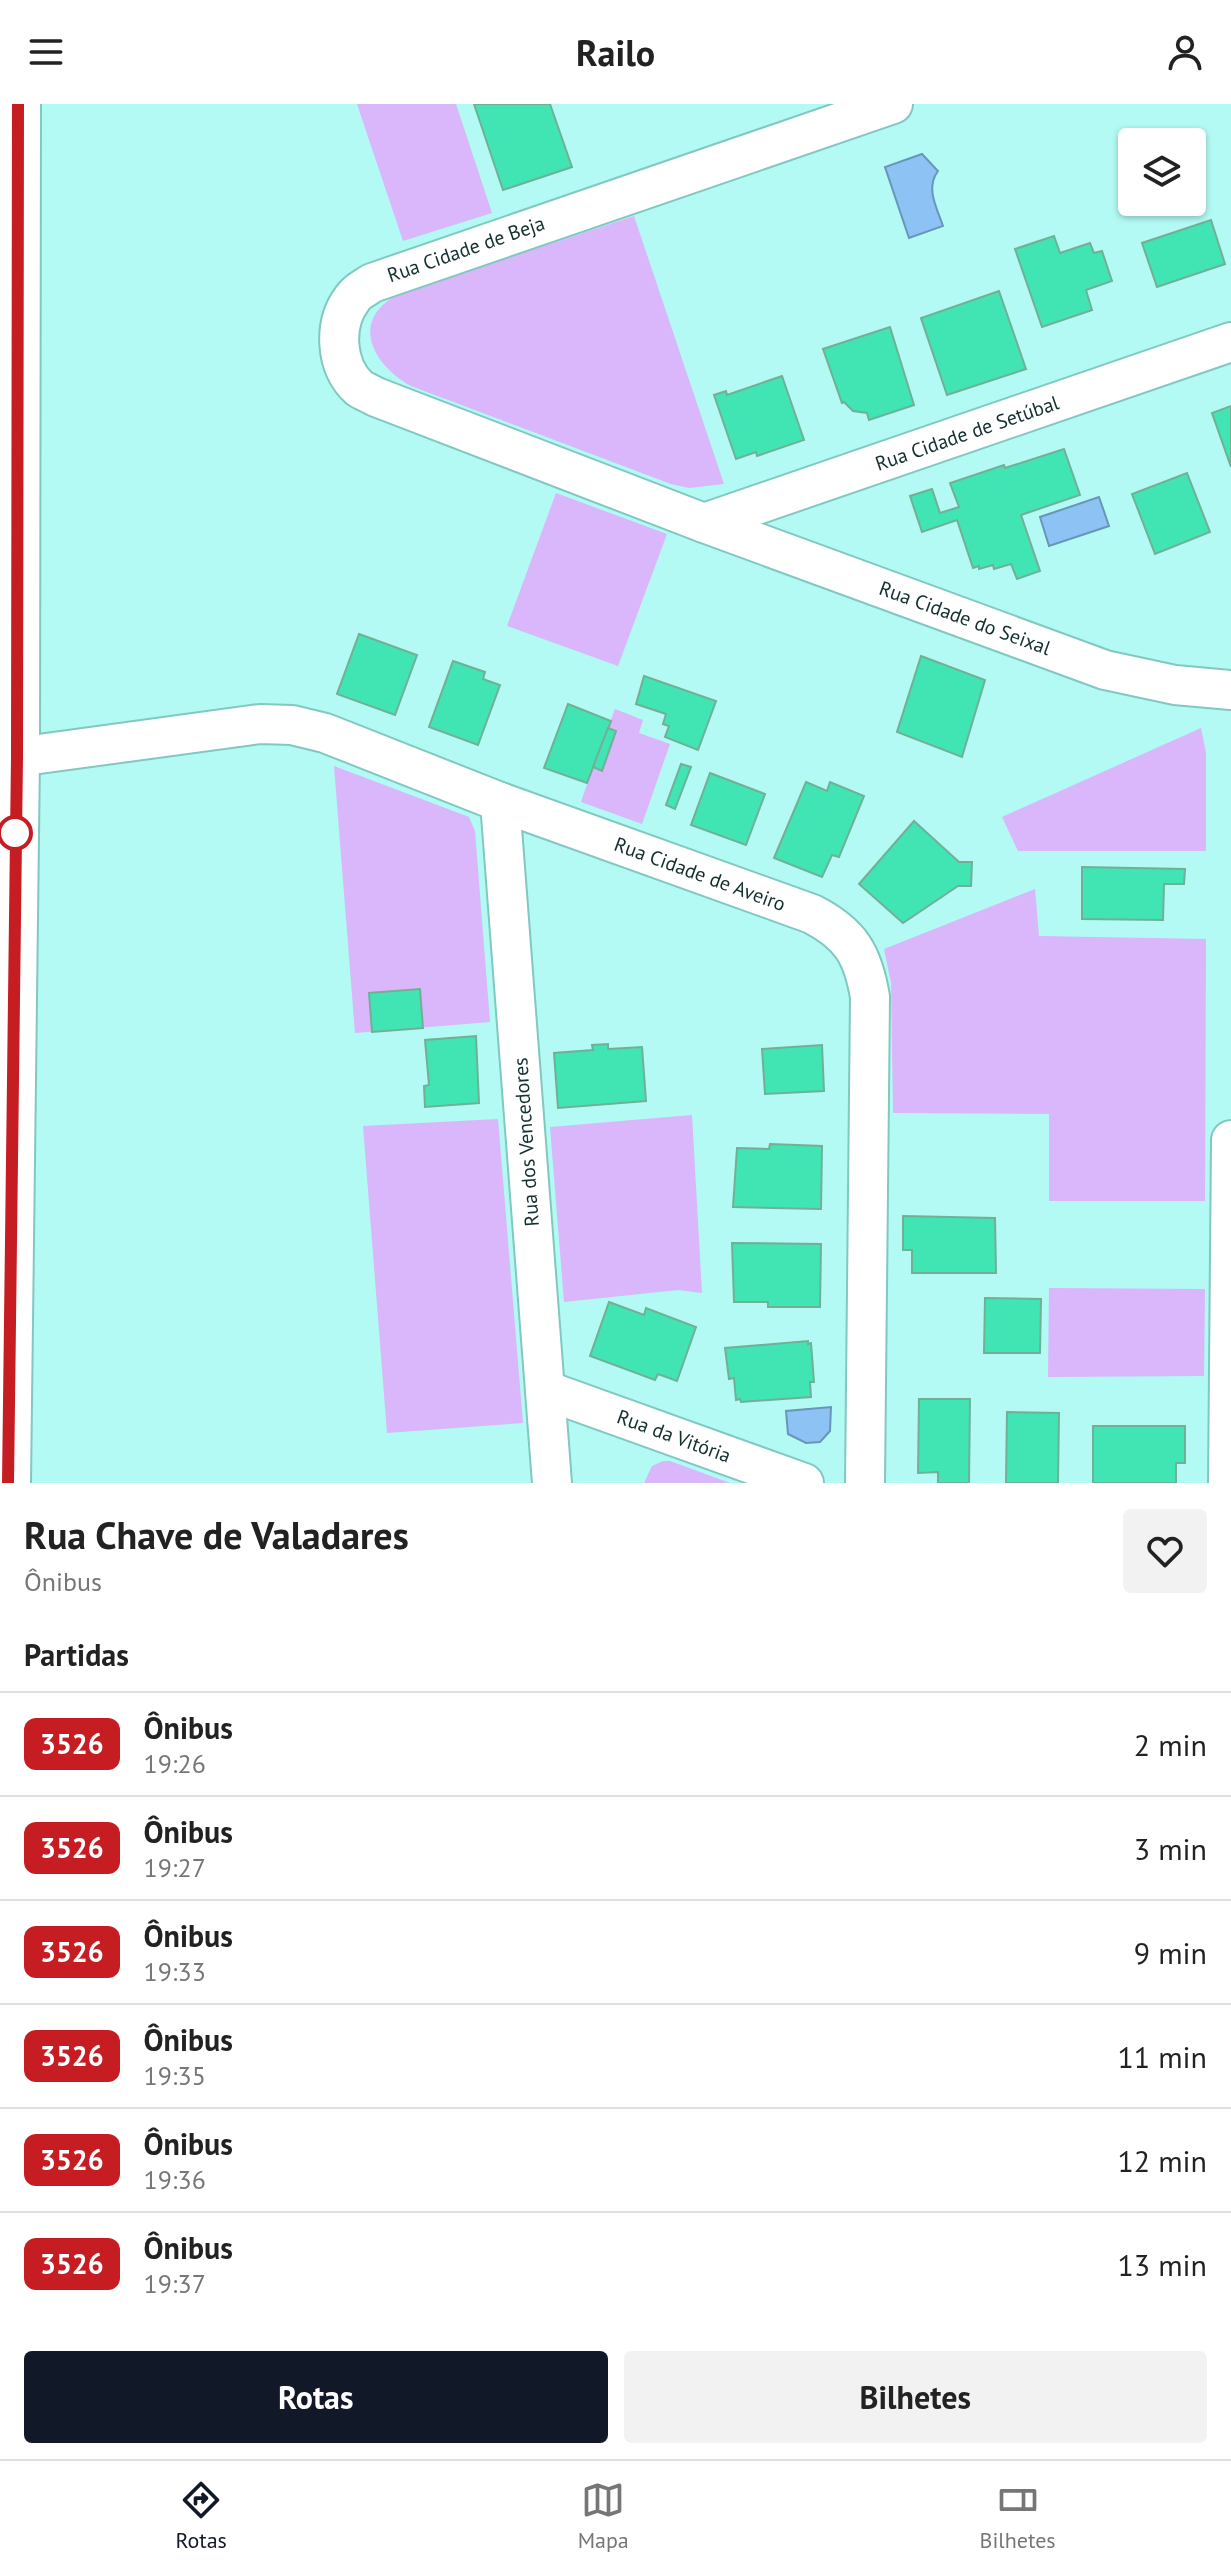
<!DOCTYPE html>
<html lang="pt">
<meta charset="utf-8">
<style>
:root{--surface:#fff;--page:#f2f2f2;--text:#222;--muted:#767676;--line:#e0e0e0;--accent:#111827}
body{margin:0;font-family:"PT Sans",sans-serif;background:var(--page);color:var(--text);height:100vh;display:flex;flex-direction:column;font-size:30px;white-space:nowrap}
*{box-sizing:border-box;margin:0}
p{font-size:26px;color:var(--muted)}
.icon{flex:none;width:44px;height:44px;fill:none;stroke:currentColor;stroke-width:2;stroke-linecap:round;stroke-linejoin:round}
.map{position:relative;height:1379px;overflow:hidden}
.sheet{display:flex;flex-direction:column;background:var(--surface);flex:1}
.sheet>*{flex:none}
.badge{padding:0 16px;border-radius:12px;font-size:28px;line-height:52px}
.tools{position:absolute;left:1118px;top:24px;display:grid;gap:16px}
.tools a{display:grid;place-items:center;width:88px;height:88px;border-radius:8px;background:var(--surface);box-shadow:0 2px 6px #0004;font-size:40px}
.map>.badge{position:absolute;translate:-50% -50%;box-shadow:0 0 0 4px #fff}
h2{padding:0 24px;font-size:30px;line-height:72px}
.round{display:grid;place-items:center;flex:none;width:84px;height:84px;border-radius:8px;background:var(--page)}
.head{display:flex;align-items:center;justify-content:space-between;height:136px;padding:0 24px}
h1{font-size:38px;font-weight:600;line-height:60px}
.primary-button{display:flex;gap:16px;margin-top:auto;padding:16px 24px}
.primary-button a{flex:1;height:92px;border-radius:8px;background:var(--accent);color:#fff;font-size:32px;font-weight:600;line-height:92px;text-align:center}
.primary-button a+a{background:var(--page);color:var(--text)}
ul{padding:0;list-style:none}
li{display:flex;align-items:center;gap:24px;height:104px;padding:0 24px;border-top:2px solid var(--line)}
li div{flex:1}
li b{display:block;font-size:30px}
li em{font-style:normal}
li .badge{min-width:88px;font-weight:700;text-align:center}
header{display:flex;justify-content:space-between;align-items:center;height:104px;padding:0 24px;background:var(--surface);font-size:36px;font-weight:600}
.tab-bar{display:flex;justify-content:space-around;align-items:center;height:112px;border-top:2px solid var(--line);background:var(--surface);font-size:22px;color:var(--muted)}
.tab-bar a{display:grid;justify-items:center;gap:4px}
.tab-bar .on{color:var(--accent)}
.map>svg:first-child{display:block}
</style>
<header><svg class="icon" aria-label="menu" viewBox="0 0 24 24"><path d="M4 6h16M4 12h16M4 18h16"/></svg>Railo<svg class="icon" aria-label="person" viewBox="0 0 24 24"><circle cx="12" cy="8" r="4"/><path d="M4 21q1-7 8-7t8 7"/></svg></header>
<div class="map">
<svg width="1231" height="1379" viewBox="0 0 1231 1379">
<rect width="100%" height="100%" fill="#b2faf3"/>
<g fill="#dab6fb">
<polygon points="357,0 456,0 492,109 403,137"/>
<path d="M634 112 724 380 689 384 671 380 411 282C373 261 349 217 397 191Z"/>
<polygon points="556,389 667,430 618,562 507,522"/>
<polygon points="615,605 643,616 639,629 670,640 642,720 581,698 593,663 602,666 616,628 608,624"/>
<polygon points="1201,624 1206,649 1206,747 1018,747 1002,713"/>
<polygon points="334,662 469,713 475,727 490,918 355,929"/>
<polygon points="1035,785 1039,832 1206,835 1205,1097 1049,1097 1049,1010 893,1009 891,879 884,845"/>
<polygon points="692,1011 702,1189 678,1186 564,1198 550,1023"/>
<polygon points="498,1015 523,1319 387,1329 363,1022"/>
<polygon points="1049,1184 1205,1185 1204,1272 1048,1273"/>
<polygon points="663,1357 670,1357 730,1379 644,1379 652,1362"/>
</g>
<g fill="#8dc2f4" stroke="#6896b9" stroke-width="2">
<path d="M922 50 938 67C925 84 937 104 943 122L909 134 885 63Z"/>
<polygon points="1099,393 1109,422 1049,442 1040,413"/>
<polygon points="831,1303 830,1327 820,1338 806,1339 788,1330 786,1307"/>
</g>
<g fill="#41e5b3" stroke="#72af97" stroke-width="2">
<polygon points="474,0 550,0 572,63 503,86"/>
<polygon points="1211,116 1225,160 1157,183 1142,139"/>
<polygon points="1054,132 1060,149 1090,139 1094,149 1102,147 1112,177 1086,186 1092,206 1042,223 1015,145"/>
<polygon points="999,187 1026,265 947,291 921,214"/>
<polygon points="890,223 914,301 869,316 867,309 853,307 844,298 842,299 823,245"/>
<polygon points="782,272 804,336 757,352 756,348 736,355 714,291 726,287 727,291"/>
<polygon points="1231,302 1231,363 1212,309"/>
<polygon points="1064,345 1080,391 1021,411 1040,467 1017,475 1011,460 994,465 993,461 979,465 979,462 973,464 957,416 922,428 910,392 932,385 940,409 959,403 950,379 1004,361 1005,364"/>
<polygon points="1187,369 1210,428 1155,450 1132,390"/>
<polygon points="359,530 417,551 395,611 337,590"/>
<polygon points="921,552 985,576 962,653 897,628"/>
<polygon points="453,557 485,568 483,575 500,581 478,641 429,623"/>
<polygon points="644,572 716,597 698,646 665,633 669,622 663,620 666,610 636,600"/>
<polygon points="568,600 611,617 587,679 544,664"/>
<polygon points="608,624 616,627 602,667 593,663"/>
<polygon points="681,660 691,663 675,705 666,701"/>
<polygon points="710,669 765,690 746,741 691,721"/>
<polygon points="806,678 827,687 830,678 864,692 839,753 832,751 822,773 774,754"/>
<polygon points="914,717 959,758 972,758 971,782 958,782 903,819 859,780"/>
<polygon points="1082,763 1185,765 1184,780 1164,780 1163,816 1082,815"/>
<polygon points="420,885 423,924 372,928 369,889"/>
<polygon points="476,932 479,999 425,1003 424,982 429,981 425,936"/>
<polygon points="608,940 608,945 642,943 646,997 558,1004 554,949 593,946 592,941"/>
<polygon points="822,941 824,987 765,990 762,945"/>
<polygon points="770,1040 822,1042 821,1105 733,1103 737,1044 769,1045"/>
<polygon points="903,1112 995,1114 996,1169 912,1169 912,1146 903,1146"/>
<polygon points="732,1139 821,1140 820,1203 768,1203 768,1198 734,1198"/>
<polygon points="985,1194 1041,1195 1040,1249 984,1249"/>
<polygon points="609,1198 644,1211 646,1204 696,1223 677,1277 658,1270 655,1276 590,1252"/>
<polygon points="808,1237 808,1240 811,1239 814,1278 810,1278 811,1293 741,1298 740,1295 736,1296 734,1274 729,1275 725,1244"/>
<polygon points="919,1295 970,1295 969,1379 938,1379 938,1368 918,1369"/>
<polygon points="1007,1308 1059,1309 1058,1379 1006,1379"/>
<polygon points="1093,1322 1185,1322 1185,1359 1176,1359 1176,1379 1093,1379"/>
</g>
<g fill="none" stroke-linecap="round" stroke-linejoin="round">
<defs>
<g id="street">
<path d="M893 0 372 179C365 184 356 188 352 195 333 220 335 262 359 284 363 287 371 290 376 293L704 419 1105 566 1175 581 1231 586"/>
<polyline points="704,419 1231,238"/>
<path d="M17 653 260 620 292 621 325 629 500 698 812 810C851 830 863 851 870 893L865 1379"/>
<polyline points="500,698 552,1379"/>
<polyline points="545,1286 804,1379"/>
<polyline points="1228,1379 1231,1036"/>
</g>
<polyline id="secondary" points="8,1379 17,653 18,0"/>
</defs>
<use href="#street" stroke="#81c8c1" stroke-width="42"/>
<use href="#secondary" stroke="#81c8c1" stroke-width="48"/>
<use href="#street" stroke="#fff" stroke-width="38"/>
<use href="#secondary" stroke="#fff" stroke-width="44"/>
</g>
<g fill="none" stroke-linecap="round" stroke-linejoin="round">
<defs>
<polyline id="line" points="8,1379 17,653 18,0"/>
</defs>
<use href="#line" stroke="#fff" stroke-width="18"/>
<use href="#line" stroke="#c61d23" stroke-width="12"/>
</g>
<circle fill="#fff" stroke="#c61d23" stroke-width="4" cx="15" cy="729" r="16"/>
<g text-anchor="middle" stroke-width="6" stroke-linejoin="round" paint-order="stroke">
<g font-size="20" fill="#12302e" stroke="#fff">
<text transform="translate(466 145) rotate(-19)" y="7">Rua Cidade de Beja</text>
<text transform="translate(967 329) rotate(-19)" y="7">Rua Cidade de Setúbal</text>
<text transform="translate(965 514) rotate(20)" y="7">Rua Cidade do Seixal</text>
<text transform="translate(700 770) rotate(20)" y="7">Rua Cidade de Aveiro</text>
<text transform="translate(526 1038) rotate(-94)" y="7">Rua dos Vencedores</text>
<text transform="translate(674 1332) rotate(20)" y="7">Rua da Vitória</text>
</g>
</g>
</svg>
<div class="tools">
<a><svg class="icon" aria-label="layers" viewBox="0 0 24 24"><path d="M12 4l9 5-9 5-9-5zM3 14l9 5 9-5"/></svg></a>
</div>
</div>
<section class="sheet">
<div class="head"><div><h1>Rua Chave de Valadares</h1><p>Ônibus</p></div><a class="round"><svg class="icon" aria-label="heart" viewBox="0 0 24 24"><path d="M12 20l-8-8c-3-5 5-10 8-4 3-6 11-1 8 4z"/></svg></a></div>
<h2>Partidas</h2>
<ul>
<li><span class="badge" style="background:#c61d23;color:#fff">3526</span><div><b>Ônibus</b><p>19:26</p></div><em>2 min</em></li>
<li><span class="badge" style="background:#c61d23;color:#fff">3526</span><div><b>Ônibus</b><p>19:27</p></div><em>3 min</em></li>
<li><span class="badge" style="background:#c61d23;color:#fff">3526</span><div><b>Ônibus</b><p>19:33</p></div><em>9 min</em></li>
<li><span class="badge" style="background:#c61d23;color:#fff">3526</span><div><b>Ônibus</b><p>19:35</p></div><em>11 min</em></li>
<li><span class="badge" style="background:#c61d23;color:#fff">3526</span><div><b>Ônibus</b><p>19:36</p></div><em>12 min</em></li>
<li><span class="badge" style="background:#c61d23;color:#fff">3526</span><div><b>Ônibus</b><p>19:37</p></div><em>13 min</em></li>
</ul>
<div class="primary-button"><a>Rotas</a><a>Bilhetes</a></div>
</section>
<nav class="tab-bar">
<a class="on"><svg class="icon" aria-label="directions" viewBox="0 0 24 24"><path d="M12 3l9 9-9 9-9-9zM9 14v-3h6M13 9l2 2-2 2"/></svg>Rotas</a>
<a><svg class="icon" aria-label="map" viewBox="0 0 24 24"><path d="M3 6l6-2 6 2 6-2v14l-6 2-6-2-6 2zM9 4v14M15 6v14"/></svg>Mapa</a>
<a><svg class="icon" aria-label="tickets" viewBox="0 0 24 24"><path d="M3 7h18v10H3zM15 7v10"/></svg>Bilhetes</a>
</nav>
